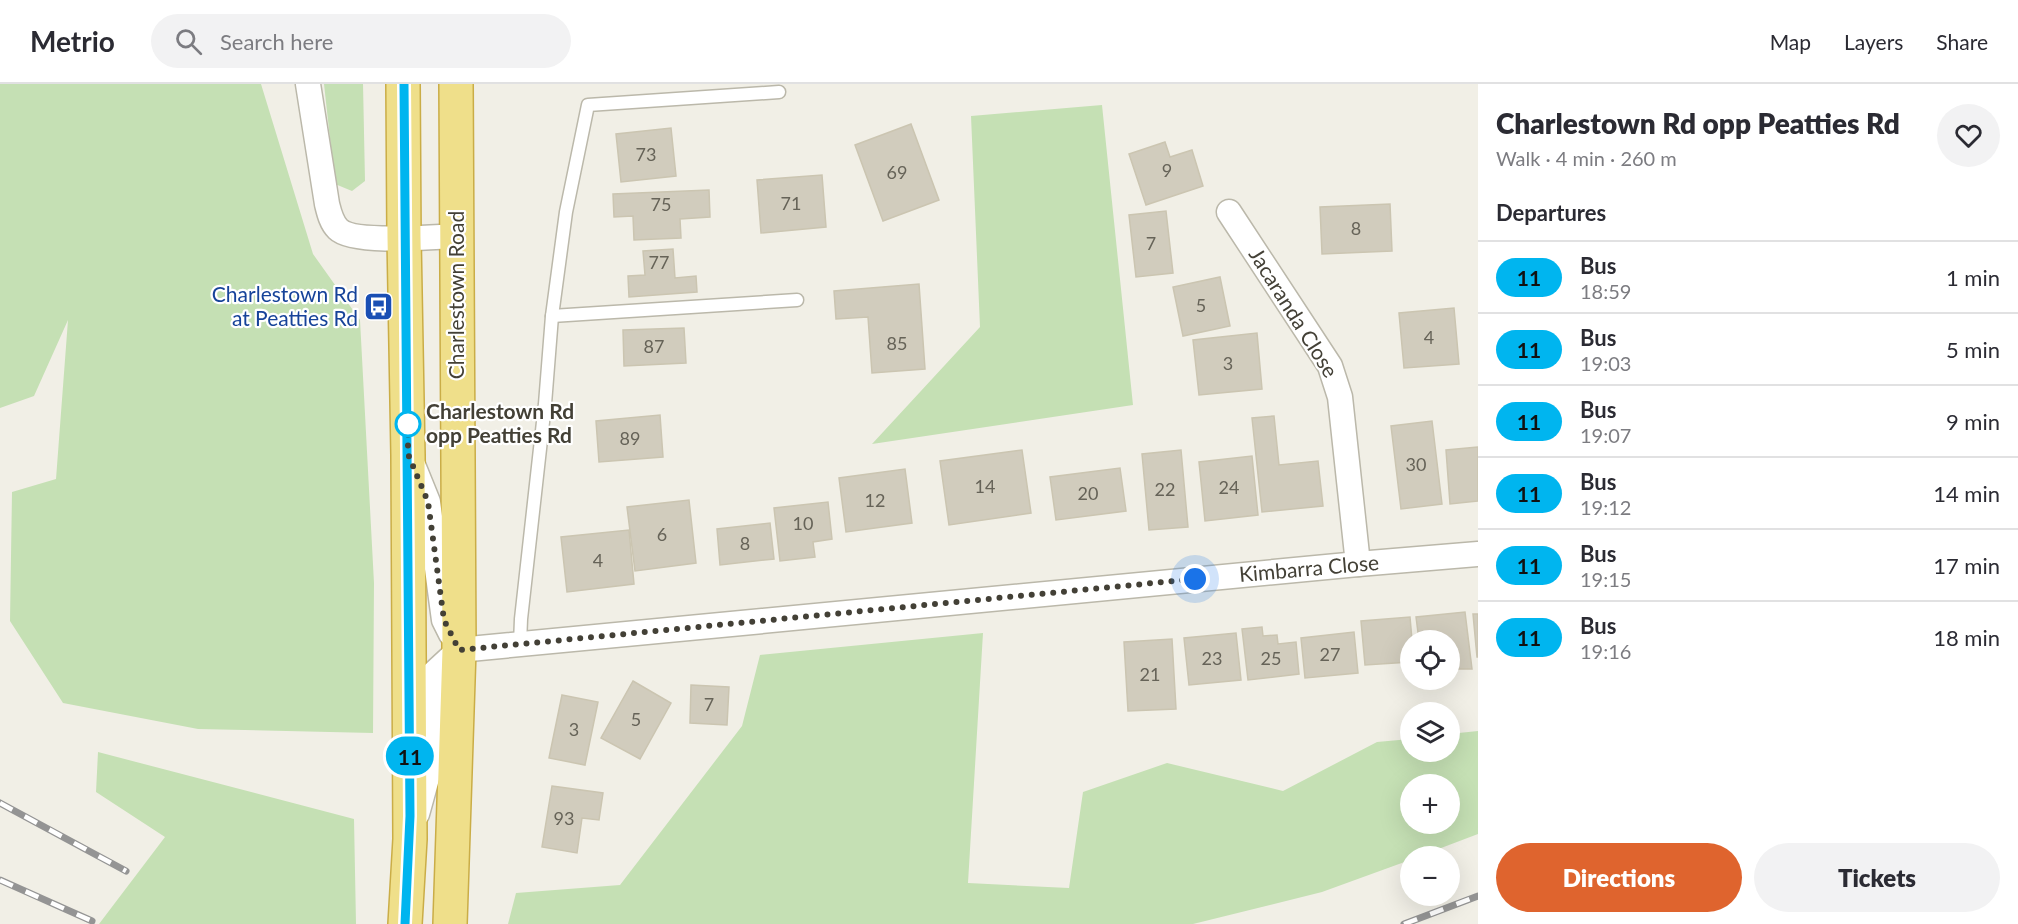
<!DOCTYPE html>
<meta charset="utf-8">
<style>
:root{--surface:#fff;--page:#f2f2f3;--text:#2b2b33;--muted:#7c7c81;--line:#e1e1e2;--accent:#df642e}
body{margin:0;font-family:Lato,sans-serif;background:var(--page);color:var(--text);height:100vh;display:flex;flex-direction:column;font-size:22px;white-space:nowrap}
*{box-sizing:border-box;margin:0}
p{font-size:20px;color:var(--muted)}
.icon{flex:none;width:33px;height:33px;fill:none;stroke:currentColor;stroke-width:2;stroke-linecap:round;stroke-linejoin:round}
.map{position:relative;flex:1;overflow:hidden}
.side{display:flex;flex-direction:column;background:var(--surface);width:540px}
.side>*{flex:none}
.badge{padding:0 12px;border-radius:20px;font-size:21px;line-height:39px}
.fabs{position:absolute;left:1400px;top:546px;display:grid;gap:12px}
.fabs a{display:grid;place-items:center;width:60px;height:60px;border-radius:50%;background:var(--surface);box-shadow:0 6px 24px #0002;font-size:30px}
.you{position:absolute;width:30px;height:30px;margin:-15px;border:4px solid #fff;border-radius:50%;background:#1a73e8;box-shadow:0 0 0 9px #1a73e833}
.map>.badge{position:absolute;translate:-50% -50%;box-shadow:0 0 0 3px #fff}
h2{padding:0 18px;font-size:22px;line-height:54px}
.round{display:grid;place-items:center;flex:none;width:63px;height:63px;border-radius:32px;background:var(--page)}
.summary{display:flex;align-items:center;justify-content:space-between;height:102px;padding:0 18px}
h1{font-size:28px;font-weight:800;line-height:45px}
.primary-button{display:flex;gap:12px;margin-top:auto;padding:12px 18px}
.primary-button a{flex:1;height:69px;border-radius:36px;background:var(--accent);color:#fff;font-size:24px;font-weight:800;line-height:69px;text-align:center}
.primary-button a+a{background:var(--page);color:var(--text)}
ul{padding:0;list-style:none}
li{display:flex;align-items:center;gap:18px;height:72px;padding:0 18px;border-top:2px solid var(--line)}
li div{flex:1}
li b{display:block;font-size:22px}
li em{font-style:normal}
li .badge{min-width:66px;font-weight:700;text-align:center}
header{display:flex;align-items:center;gap:36px;box-sizing:border-box;height:84px;padding:0 30px;background:var(--surface);border-bottom:2px solid var(--line)}
header strong{font-size:28px}
nav{display:flex;gap:33px;margin-inline-start:auto;font-size:21px}
.search{width:420px;height:54px;background:var(--page);display:flex;align-items:center;gap:15px;box-sizing:border-box;padding:0 21px;border-radius:33px;color:var(--muted);font-size:22px}
main{display:flex;flex:1;min-height:0}
.map>svg:first-child{display:block}
</style>
<header>
<strong>Metrio</strong>
<div class="search"><svg class="icon" aria-label="search" viewBox="0 0 24 24"><circle cx="10" cy="10" r="6"/><path d="M15 15l6 6"/></svg>Search here</div>
<nav><a>Map</a><a>Layers</a><a>Share</a></nav>
</header>
<main>
<div class="map">
<svg width="1478" height="840" viewBox="0 0 1478 840">
<rect width="100%" height="100%" fill="#f1efe6"/>
<g fill="#c5e0b4" fill-rule="evenodd">
<polygon points="0,0 261,0 313,170 360,236 374,499 373,649 198,645 63,619 10,537 12,408 56,395 68,236 34,312 0,324"/>
<polygon points="324,0 363,0 365,97 352,107 335,100"/>
<polygon points="1102,21 1133,321 872,360 980,243 971,32"/>
<path d="M983 549 968 799 1069 804 1083 708 1167 679 1283 707 1377 658 1410 655V668H1449V650L1478 647V750L1420 772H1410V776L1322 808 1193 840H508L516 809 620 801 742 642 760 571ZM1449 700V740H1410V700Z"/>
<polygon points="98,668 354,735 356,840 99,840 165,753 96,708"/>
</g>
<g fill="#d1ccbd" stroke="#cbc5b1" stroke-width="1.5">
<polygon points="911,40 939,116 883,137 855,61"/>
<polygon points="671,44 676,92 621,98 616,50"/>
<polygon points="1165,58 1170,73 1192,66 1203,102 1146,121 1129,70"/>
<polygon points="822,91 826,143 761,149 757,96"/>
<polygon points="709,106 710,133 680,135 681,154 634,156 633,132 614,133 613,110"/>
<polygon points="1390,120 1392,167 1322,170 1320,123"/>
<polygon points="1166,127 1173,189 1136,193 1129,131"/>
<polygon points="673,165 675,194 696,192 697,208 629,213 628,192 645,191 643,167"/>
<polygon points="1220,193 1230,242 1183,252 1173,203"/>
<polygon points="919,200 925,285 872,289 868,233 836,235 834,207"/>
<polygon points="1454,224 1459,280 1404,284 1399,229"/>
<polygon points="684,244 686,279 624,282 623,246"/>
<polygon points="1257,249 1262,305 1199,311 1193,256"/>
<polygon points="660,331 663,373 599,378 596,337"/>
<polygon points="1274,332 1279,381 1318,377 1323,422 1262,428 1252,334"/>
<polygon points="1432,337 1442,420 1401,425 1391,342"/>
<polygon points="1478,363 1478,417 1450,420 1446,366"/>
<polygon points="1022,366 1031,429 949,441 940,377"/>
<polygon points="1181,366 1188,443 1149,446 1142,370"/>
<polygon points="1252,372 1258,431 1205,437 1199,378"/>
<polygon points="1120,384 1126,427 1056,436 1050,393"/>
<polygon points="905,385 912,439 846,448 839,394"/>
<polygon points="689,416 696,479 635,487 627,423"/>
<polygon points="828,418 832,455 813,458 815,473 780,477 774,424"/>
<polygon points="770,439 774,475 720,481 717,445"/>
<polygon points="629,446 634,500 567,508 561,453"/>
<polygon points="1465,528 1472,585 1449,585 1449,556 1419,556 1416,533"/>
<polygon points="1473,530 1478,530 1478,573 1477,573"/>
<polygon points="1410,533 1412,556 1410,556 1410,578 1365,581 1361,537"/>
<polygon points="1262,543 1263,552 1277,551 1278,560 1296,558 1299,590 1248,596 1242,545"/>
<polygon points="1354,548 1358,589 1305,594 1301,554"/>
<polygon points="1236,549 1241,596 1189,601 1184,554"/>
<polygon points="1172,555 1176,625 1128,627 1124,558"/>
<polygon points="633,597 671,619 640,675 601,654"/>
<polygon points="691,601 729,603 727,641 690,639"/>
<polygon points="562,611 598,618 585,681 549,674"/>
<polygon points="552,702 603,709 599,736 582,734 577,769 542,763"/>
</g>
<g fill="none" stroke-linecap="round" stroke-linejoin="round">
<defs>
<g id="service">
<polyline points="552,232 797,216"/>
<polyline points="520,560 521,535 545,320 552,232 566,128 588,21 779,8"/>
</g>
<g id="minor">
<path d="M308 0 327 120C329 128 331 138 338 145 353 160 434 153 457 152"/>
<polyline points="1229,128 1330,282 1340,313 1358,480"/>
<polyline points="413,381 428,418 444,536 451,550"/>
<polyline points="459,566 1358,480 1478,470"/>
<polyline points="417,730 432,676 434,589 459,566"/>
</g>
<g id="trunk">
<polyline points="403,0 404,153 408,371 410,755 405,840"/>
<polyline points="450,840 459,566 456,0"/>
</g>
</defs>
<use href="#service" stroke="#bbb8aa" stroke-width="15"/>
<use href="#minor" stroke="#bbb8aa" stroke-width="27"/>
<use href="#trunk" stroke="#caad47" stroke-width="36"/>
<use href="#service" stroke="#fff" stroke-width="12"/>
<use href="#minor" stroke="#fff" stroke-width="24"/>
<use href="#trunk" stroke="#efdf8a" stroke-width="33"/>
<defs>
<g id="rail">
<polyline points="0,719 126,787"/>
<polyline points="0,796 92,837"/>
<polyline points="1404,840 1478,812"/>
</g>
</defs>
<use href="#rail" stroke="#949494" stroke-width="7"/>
<use href="#rail" stroke="#fff" stroke-width="4.5" stroke-dasharray="14" stroke-linecap="butt"/>
</g>
<g fill="none" stroke-linecap="round" stroke-linejoin="round">
<defs>
<polyline id="line" points="404,0 410,732 405,840"/>
</defs>
<use href="#line" stroke="#fff" stroke-width="14"/>
<use href="#line" stroke="#00b5ef" stroke-width="9"/>
<polyline stroke="#434036" stroke-width="6" stroke-dasharray="0 10.8" points="408,340 408,370 428,418 444,536 459,566 1195,495"/>
</g>
<defs>
<symbol id="bus-square" viewBox="-11 -11 22 22"><rect x="-9" y="-9" width="18" height="18" rx="4" fill="#1a4fb4" stroke="#fff"/><path d="M-5-6H5V4H4V6H2V4H-2V6H-4V4H-5ZM-3.5-4V0h7V-4ZM-3.5 1.2v1.5H-2V1.2ZM2 1.2v1.5H3.5V1.2Z" fill="#fff"/></symbol>
</defs>
<g fill-rule="evenodd">
<use href="#bus-square" x="362" y="206" width="33" height="33"/>
</g>
<circle fill="#fff" stroke="#00b5ef" stroke-width="3" cx="408" cy="340" r="12"/>
<g text-anchor="middle" stroke-width="4.5" stroke-linejoin="round" paint-order="stroke">
<g font-size="18" fill="#666358">
<text x="646" y="77">73</text>
<text x="1167" y="93">9</text>
<text x="897" y="95">69</text>
<text x="791" y="126">71</text>
<text x="661" y="127">75</text>
<text x="1356" y="151">8</text>
<text x="1151" y="166">7</text>
<text x="659" y="185">77</text>
<text x="1201" y="228">5</text>
<text x="1429" y="260">4</text>
<text x="897" y="266">85</text>
<text x="654" y="269">87</text>
<text x="1228" y="286">3</text>
<text x="630" y="361">89</text>
<text x="1416" y="387">30</text>
<text x="985" y="409">14</text>
<text x="1229" y="410">24</text>
<text x="1165" y="412">22</text>
<text x="1088" y="416">20</text>
<text x="875" y="423">12</text>
<text x="803" y="446">10</text>
<text x="662" y="457">6</text>
<text x="745" y="466">8</text>
<text x="598" y="483">4</text>
<text x="1330" y="577">27</text>
<text x="1212" y="581">23</text>
<text x="1271" y="581">25</text>
<text x="1150" y="597">21</text>
<text x="709" y="627">7</text>
<text x="636" y="642">5</text>
<text x="574" y="652">3</text>
<text x="564" y="741">93</text>
</g>
<g font-size="21" fill="#164399" stroke="#fff" text-anchor="end">
<text x="358" y="218">Charlestown Rd<tspan x="358" dy="24">at Peatties Rd</tspan></text>
</g>
<g font-size="21" fill="#434036" stroke="#fff">
<text transform="translate(457 211) rotate(-90)" y="7">Charlestown Road</text>
<text transform="translate(1293 229) rotate(58)" y="7">Jacaranda Close</text>
<text transform="translate(1309 485) rotate(-5)" y="7">Kimbarra Close</text>
</g>
<g font-size="21" font-weight="bold" fill="#434036" stroke="#fff" text-anchor="start">
<text x="426" y="335">Charlestown Rd<tspan x="426" dy="24">opp Peatties Rd</tspan></text>
</g>
</g>
</svg>
<div class="fabs">
<a><svg class="icon" aria-label="locate" viewBox="0 0 24 24"><circle cx="12" cy="12" r="6"/><path d="M12 2v4M12 18v4M2 12h4M18 12h4"/></svg></a>
<a><svg class="icon" aria-label="layers" viewBox="0 0 24 24"><path d="M12 4l9 5-9 5-9-5zM3 14l9 5 9-5"/></svg></a>
<a>+</a>
<a>−</a>
</div>
<div class="you" style="left:1195px;top:495px"></div>
<b class="badge" style="left:410px;top:672px;background:#00b5ef;color:#111">11</b>
</div>
<section class="side">
<div class="summary"><div><h1>Charlestown Rd opp Peatties Rd</h1><p>Walk · 4 min · 260 m</p></div><a class="round"><svg class="icon" aria-label="heart" viewBox="0 0 24 24"><path d="M12 20l-8-8c-3-5 5-10 8-4 3-6 11-1 8 4z"/></svg></a></div>
<h2>Departures</h2>
<ul>
<li><span class="badge" style="background:#00b5ef;color:#111">11</span><div><b>Bus</b><p>18:59</p></div><em>1 min</em></li>
<li><span class="badge" style="background:#00b5ef;color:#111">11</span><div><b>Bus</b><p>19:03</p></div><em>5 min</em></li>
<li><span class="badge" style="background:#00b5ef;color:#111">11</span><div><b>Bus</b><p>19:07</p></div><em>9 min</em></li>
<li><span class="badge" style="background:#00b5ef;color:#111">11</span><div><b>Bus</b><p>19:12</p></div><em>14 min</em></li>
<li><span class="badge" style="background:#00b5ef;color:#111">11</span><div><b>Bus</b><p>19:15</p></div><em>17 min</em></li>
<li><span class="badge" style="background:#00b5ef;color:#111">11</span><div><b>Bus</b><p>19:16</p></div><em>18 min</em></li>
</ul>
<div class="primary-button"><a>Directions</a><a>Tickets</a></div>
</section>
</main>
